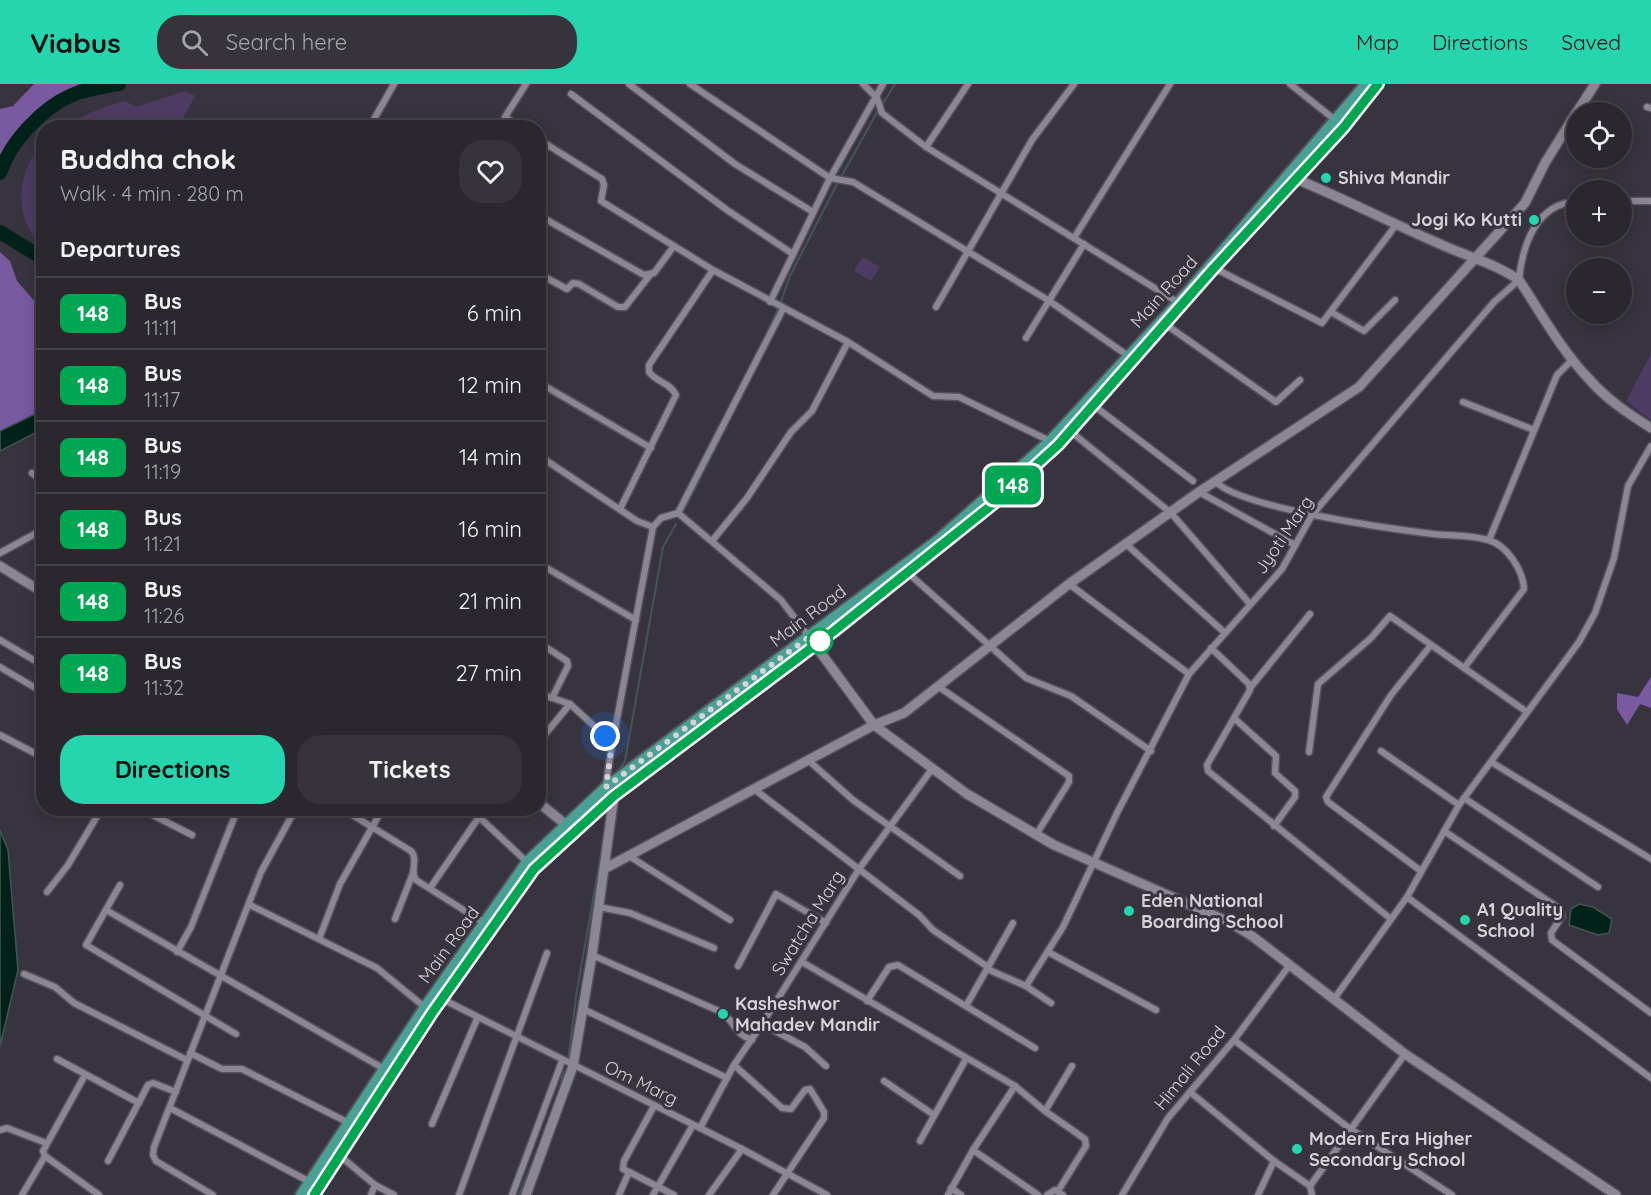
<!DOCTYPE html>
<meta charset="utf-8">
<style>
:root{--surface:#2a272f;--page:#36333b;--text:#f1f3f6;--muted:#a5a5aa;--line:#46444b;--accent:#24d5ae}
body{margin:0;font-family:Quicksand,sans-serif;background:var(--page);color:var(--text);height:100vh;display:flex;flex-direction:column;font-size:22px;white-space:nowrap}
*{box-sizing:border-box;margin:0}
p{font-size:20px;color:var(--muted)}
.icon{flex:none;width:33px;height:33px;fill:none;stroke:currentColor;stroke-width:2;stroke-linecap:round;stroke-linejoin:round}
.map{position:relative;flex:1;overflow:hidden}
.side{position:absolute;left:36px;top:36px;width:510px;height:696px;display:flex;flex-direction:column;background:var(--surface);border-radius:24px;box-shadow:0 3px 15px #0003,0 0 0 2px var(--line)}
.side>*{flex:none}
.badge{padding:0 12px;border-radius:9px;font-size:21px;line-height:39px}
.controls{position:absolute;left:1566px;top:18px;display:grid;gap:12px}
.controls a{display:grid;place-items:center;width:66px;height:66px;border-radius:50%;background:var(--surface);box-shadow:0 3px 15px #0003,0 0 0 2px var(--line);font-size:30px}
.you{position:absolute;width:30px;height:30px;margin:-15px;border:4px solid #fff;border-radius:50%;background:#1a73e8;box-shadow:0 0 0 9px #1a73e833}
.map>.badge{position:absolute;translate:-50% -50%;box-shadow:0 0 0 3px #fff}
h2{padding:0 24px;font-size:22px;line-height:54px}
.round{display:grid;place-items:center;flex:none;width:63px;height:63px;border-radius:24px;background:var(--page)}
.overview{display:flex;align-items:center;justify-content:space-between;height:102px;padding:0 24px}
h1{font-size:28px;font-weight:700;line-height:45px}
.button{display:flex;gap:12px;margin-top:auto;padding:12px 24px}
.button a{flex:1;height:69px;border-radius:24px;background:var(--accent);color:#111;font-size:24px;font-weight:700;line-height:69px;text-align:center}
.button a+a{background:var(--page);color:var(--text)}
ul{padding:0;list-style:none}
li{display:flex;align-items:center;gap:18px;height:72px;padding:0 24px;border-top:2px solid var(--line)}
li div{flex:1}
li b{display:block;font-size:22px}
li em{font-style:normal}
li .badge{min-width:66px;font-weight:700;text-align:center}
header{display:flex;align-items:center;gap:36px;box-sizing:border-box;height:84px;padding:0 30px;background:var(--accent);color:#111}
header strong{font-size:28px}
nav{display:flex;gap:33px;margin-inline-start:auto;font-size:21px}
.search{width:420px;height:54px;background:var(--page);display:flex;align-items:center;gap:15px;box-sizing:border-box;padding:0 21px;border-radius:24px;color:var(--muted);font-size:22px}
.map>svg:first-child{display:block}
</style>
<header>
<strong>Viabus</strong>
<div class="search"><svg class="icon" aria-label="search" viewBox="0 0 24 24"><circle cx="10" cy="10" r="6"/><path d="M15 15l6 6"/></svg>Search here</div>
<nav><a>Map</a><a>Directions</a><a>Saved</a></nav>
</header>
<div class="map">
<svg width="1651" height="1111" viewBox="0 0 1651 1111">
<rect width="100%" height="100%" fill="#38343f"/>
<g fill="#4d3b64">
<path d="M185 7 195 12 178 43H65C84 30 103 23 125 17L136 23Z"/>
<path d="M43 60V163C13 136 15 87 43 60Z"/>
<polygon points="862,173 880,183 871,197 854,187"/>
<polygon points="1651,270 1651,336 1626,317"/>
</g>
<g fill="#7959a0">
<polygon points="34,0 79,0 43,21 0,71 0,25 13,22"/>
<polygon points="0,168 10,177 17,197 44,228 43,326 0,347"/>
<polygon points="1651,593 1651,624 1640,620 1627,641 1617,625 1617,609 1638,613"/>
</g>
<g fill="#002219" stroke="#405753" stroke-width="1.5">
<polygon points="43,326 43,345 0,367 0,347"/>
<polygon points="0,746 8,766 18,886 0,962"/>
<polygon points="1579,820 1593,823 1612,835 1609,849 1598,851 1569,841 1571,825"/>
</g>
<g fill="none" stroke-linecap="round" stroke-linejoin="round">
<g stroke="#405753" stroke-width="2">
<polyline points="882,21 895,0"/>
<polyline points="841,93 879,25"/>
<polyline points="780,220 790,192 838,98"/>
<polyline points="766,251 778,225"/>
<polyline points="683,428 764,268"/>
<polyline points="617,689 625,677 663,463 676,440"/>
<polyline points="568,976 577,906 601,771"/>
<polyline points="560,1005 563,987"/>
<polyline points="519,1111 542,1055"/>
</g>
<g stroke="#002219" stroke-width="14">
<path d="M0 89C10 58 42 24 72 11 86 5 104 3 119 0"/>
<polyline points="0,148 44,175"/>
</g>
<defs>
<g id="street">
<polyline points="629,0 735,80 813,128"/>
<polyline points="690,0 830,94 853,98 1048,216 1134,276"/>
<polyline points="863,0 877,14 882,29 926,63 1179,219"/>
<polyline points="1290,0 1344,43"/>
<polyline points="571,10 727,126 793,170"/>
<polyline points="1647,23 1651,24"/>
<polyline points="369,44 394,0"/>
<polyline points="521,44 505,33 526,0"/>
<polyline points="538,55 602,95 604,101 601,117 713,186 848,258 933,312 959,313 1052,358"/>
<polyline points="926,63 968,0"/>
<polyline points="1622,117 1651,117"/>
<polyline points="538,134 540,132 644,191 654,189 674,162"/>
<polyline points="1074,154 1170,0"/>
<polyline points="1214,184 1322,239 1396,141"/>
<polyline points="538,197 543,192 567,205 573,199 579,200 618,223 625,223 650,191"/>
<polyline points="770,218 830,94 883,0"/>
<polyline points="936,223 1032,56 1074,0"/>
<polyline points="1331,228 1364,247 1395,216"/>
<polyline points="1165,240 1276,318 1300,296"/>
<polyline points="1026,254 1084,160"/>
<polyline points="538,298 651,364"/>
<polyline points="1463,318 1534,346"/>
<polyline points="1093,321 1193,397"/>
<polyline points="1070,347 1171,429 1250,520"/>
<polyline points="538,371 637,437 653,443"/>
<polyline points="32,389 44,399"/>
<polyline points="538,391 547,377"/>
<path d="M1215 397C1239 424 1392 445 1433 450 1450 452 1471 451 1488 456 1507 461 1523 486 1524 505L1464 584"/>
<polyline points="1199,408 1295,461"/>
<path d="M620 425 676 311C671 299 656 298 649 288V281L713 186"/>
<polyline points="678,429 781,516 810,554"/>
<polyline points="1489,456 1557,291 1572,276"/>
<polyline points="712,457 747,414 791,348 812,327 848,258"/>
<polyline points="1126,460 1225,549"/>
<polyline points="0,469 44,445"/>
<polyline points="538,479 636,536"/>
<polyline points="907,488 1026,594 1071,612 1151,667"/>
<polyline points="1069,500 1189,590"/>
<polyline points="0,556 44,582"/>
<polyline points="538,558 567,577 568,582 552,614"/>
<polyline points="1211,564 1249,600 1250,606 1207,681 1208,687 1391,835"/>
<polyline points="0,583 44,609"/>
<polyline points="939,603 1069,692 1069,698 1036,751"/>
<polyline points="1250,604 1310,530"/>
<polyline points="538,609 570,620 605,652 605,659 611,667 603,721"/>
<polyline points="1235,635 1276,672 1275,689 1295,707 1295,713 1274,742"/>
<polyline points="0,651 44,674"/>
<polyline points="538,659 570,620"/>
<polyline points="611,667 653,443 661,434 678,429 783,225"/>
<polyline points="1381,667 1459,721"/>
<polyline points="1309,668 1318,600 1371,554 1390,532 1527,628"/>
<polyline points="808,676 853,716 960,792"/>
<polyline points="1491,678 1651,775"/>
<polyline points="754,705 919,831 933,846 988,883"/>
<polyline points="1464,714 1598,803"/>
<polyline points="139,724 192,751"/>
<polyline points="276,724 293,731"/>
<path d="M341 724 411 767C419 776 409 787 416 796L486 840"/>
<polyline points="468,724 479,733 485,724"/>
<polyline points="1444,747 1560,825 1562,832 1551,849 1552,856 1651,929"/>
<polyline points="629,772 730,836"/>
<polyline points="1421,787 1328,718 1326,713 1391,611 1431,561"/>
<polyline points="120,801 86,861 236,950"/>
<polyline points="430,804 479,733 527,778"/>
<polyline points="47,808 68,781 102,724"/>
<polyline points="1407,813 1651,994"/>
<polyline points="250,821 377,884 427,925"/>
<polyline points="599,823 630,829 714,864"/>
<polyline points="106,826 386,986"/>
<polyline points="395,835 413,789"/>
<polyline points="319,855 340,800 383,724"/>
<polyline points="177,868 191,843 238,724"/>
<polyline points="1048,868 1156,926"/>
<path d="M592 871 721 928C736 937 731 948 752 956"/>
<polyline points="802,878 1015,1002 1045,1027 1072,982"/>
<polyline points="738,882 776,810 826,839"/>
<polyline points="987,885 1026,902 1051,919"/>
<polyline points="24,890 55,903 74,919 187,976"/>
<path d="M1026 902 1063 843 1117 729 1189 590 1282 485 1312 431 1494 218 1519 196C1522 163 1536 119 1576 118"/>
<polyline points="442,915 742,1065 827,1111"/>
<polyline points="1334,915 1407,813 1459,721 1579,558 1595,529 1614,474 1628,402 1651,362"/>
<polyline points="867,917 889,883 898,881 1035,964"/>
<polyline points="966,922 1013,839"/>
<polyline points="583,925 727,994"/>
<polyline points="762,940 805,963 826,982"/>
<polyline points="1234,956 1349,1044 1452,1111"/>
<polyline points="190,969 222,985 242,985 349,1039"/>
<polyline points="57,975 139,1019"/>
<polyline points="734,981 782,1024 791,1025 805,1006 810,1005 824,1028 824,1034 773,1111"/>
<polyline points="85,991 43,1067 45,1072 99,1111"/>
<polyline points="884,997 934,1031"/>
<polyline points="1190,1008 1274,1077 1310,1102 1312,1111"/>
<polyline points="170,1024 310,1098"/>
<polyline points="1045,1027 1085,1055 1086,1062 1058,1107"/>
<polyline points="432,1040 477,935"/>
<polyline points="700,1044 734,981 762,940 859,785 932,685"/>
<polyline points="0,1046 7,1044 46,1059"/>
<polyline points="920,1057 966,975"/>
<polyline points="973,1066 1038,1111"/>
<polyline points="339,1071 375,1101 394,1111"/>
<polyline points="108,1077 148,1001 153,999 176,1008"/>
<polyline points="629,1088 623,1085 624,1077 654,1022"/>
<polyline points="1310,1102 1405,970"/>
<polyline points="951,1104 961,1111"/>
<polyline points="22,1111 45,1072"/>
<polyline points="213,1111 156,1077 153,1071 154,1063 261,788 296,724"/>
<polyline points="371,1111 375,1101"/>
<polyline points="459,1111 547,869"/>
<polyline points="512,1111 562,977"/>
<polyline points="619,1111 629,1088 674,1111"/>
<polyline points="653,1111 693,1041"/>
<polyline points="709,1111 742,1065"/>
<polyline points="948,1111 973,1066 1015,1002"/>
<polyline points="1047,1111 1055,1106 1063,1111"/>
<polyline points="1122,1111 1168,1034 1234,956 1289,882"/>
<polyline points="1258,1111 1274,1077"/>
</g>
<g id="secondary">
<polyline points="1577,28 1595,0"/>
<path d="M1296 95C1345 115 1391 139 1440 160 1466 172 1496 180 1519 196 1541 229 1561 266 1589 295 1606 315 1629 330 1651 344"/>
<polyline points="0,482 44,509"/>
<polyline points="815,561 874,641 967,710 1054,761 1229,838 1252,852 1405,970 1616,1111"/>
<polyline points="538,718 571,745"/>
<polyline points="604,785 874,641 904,629 1069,500 1199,408 1359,303 1525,119 1545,79 1576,29"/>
<polyline points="526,1111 573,982 592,871 614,712"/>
</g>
<g id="primary">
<polyline points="1267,126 1344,43 1378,0"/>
<polyline points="963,444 1058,361 1107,306"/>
<polyline points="301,1111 425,923 527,778 606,703 938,456 1050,357 1178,219 1366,0"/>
<polyline points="314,1111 432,929 534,785 614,712 815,561 923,476"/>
</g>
</defs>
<use href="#street" stroke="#56525c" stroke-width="9"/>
<use href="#secondary" stroke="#56525c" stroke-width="12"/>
<use href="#primary" stroke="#56525c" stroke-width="14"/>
<use href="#street" stroke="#8b8693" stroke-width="6"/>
<use href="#secondary" stroke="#8b8693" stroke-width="9"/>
<use href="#primary" stroke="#48a193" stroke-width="10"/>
</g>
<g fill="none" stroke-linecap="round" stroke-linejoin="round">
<defs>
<polyline id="line" points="314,1111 432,929 534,785 614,712 834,547 993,420 1058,361 1214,184 1344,43 1378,0"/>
</defs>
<use href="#line" stroke="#fff" stroke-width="14"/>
<use href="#line" stroke="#00a651" stroke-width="9"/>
<polyline stroke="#d5d2d9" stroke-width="6" stroke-dasharray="0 10.8" points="605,652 605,659 611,667 606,703 809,553 815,561 820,557"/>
</g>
<g fill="#24d5ae" stroke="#38343f" stroke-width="2">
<circle cx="1326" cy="94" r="6"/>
<circle cx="1534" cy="136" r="6"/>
<circle cx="1129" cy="827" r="6"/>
<circle cx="1465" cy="836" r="6"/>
<circle cx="723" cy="930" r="6"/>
<circle cx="1297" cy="1065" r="6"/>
</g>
<circle fill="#fff" stroke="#00a651" stroke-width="3" cx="820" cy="557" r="12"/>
<g text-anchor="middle" stroke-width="6" stroke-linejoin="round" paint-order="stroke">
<g font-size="18" font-weight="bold" fill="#d5d2d9" stroke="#38343f" text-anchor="start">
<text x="1338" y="100">Shiva Mandir</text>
<text x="1522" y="142" text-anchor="end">Jogi Ko Kutti</text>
<text x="1141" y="823">Eden National<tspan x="1141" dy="21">Boarding School</tspan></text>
<text x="1477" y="832">A1 Quality<tspan x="1477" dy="21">School</tspan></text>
<text x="735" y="926">Kasheshwor<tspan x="735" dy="21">Mahadev Mandir</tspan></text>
<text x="1309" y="1061">Modern Era Higher<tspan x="1309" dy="21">Secondary School</tspan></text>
</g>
<g font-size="18" fill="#d5d2d9" stroke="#38343f">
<text transform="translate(1164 208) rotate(-48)" y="6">Main Road</text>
<text transform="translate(1284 451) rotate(-56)" y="6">Jyoti Marg</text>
<text transform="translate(808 532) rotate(-37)" y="6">Main Road</text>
<text transform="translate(808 839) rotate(-58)" y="6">Swatcha Marg</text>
<text transform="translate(449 861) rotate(-54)" y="6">Main Road</text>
<text transform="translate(1190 984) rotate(-51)" y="6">Himali Road</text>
<text transform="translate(641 999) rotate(26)" y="6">Om Marg</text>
</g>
</g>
</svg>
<div class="controls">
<a><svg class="icon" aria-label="locate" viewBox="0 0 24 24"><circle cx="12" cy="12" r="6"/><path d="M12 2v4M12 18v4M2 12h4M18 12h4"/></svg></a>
<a>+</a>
<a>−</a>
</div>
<div class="you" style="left:605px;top:652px"></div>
<b class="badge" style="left:1013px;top:401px;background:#00a651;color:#fff">148</b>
<section class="side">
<div class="overview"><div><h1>Buddha chok</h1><p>Walk · 4 min · 280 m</p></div><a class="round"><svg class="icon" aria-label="heart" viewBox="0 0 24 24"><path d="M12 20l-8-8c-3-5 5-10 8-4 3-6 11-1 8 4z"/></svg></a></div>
<h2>Departures</h2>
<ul>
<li><span class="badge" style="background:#00a651;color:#fff">148</span><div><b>Bus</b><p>11:11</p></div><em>6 min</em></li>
<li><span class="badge" style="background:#00a651;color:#fff">148</span><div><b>Bus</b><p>11:17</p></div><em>12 min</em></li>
<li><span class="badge" style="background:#00a651;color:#fff">148</span><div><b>Bus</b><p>11:19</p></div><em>14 min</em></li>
<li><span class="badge" style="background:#00a651;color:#fff">148</span><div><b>Bus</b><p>11:21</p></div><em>16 min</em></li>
<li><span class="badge" style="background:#00a651;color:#fff">148</span><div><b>Bus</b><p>11:26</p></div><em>21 min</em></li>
<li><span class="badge" style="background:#00a651;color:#fff">148</span><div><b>Bus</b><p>11:32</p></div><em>27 min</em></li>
</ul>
<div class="button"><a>Directions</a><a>Tickets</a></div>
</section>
</div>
